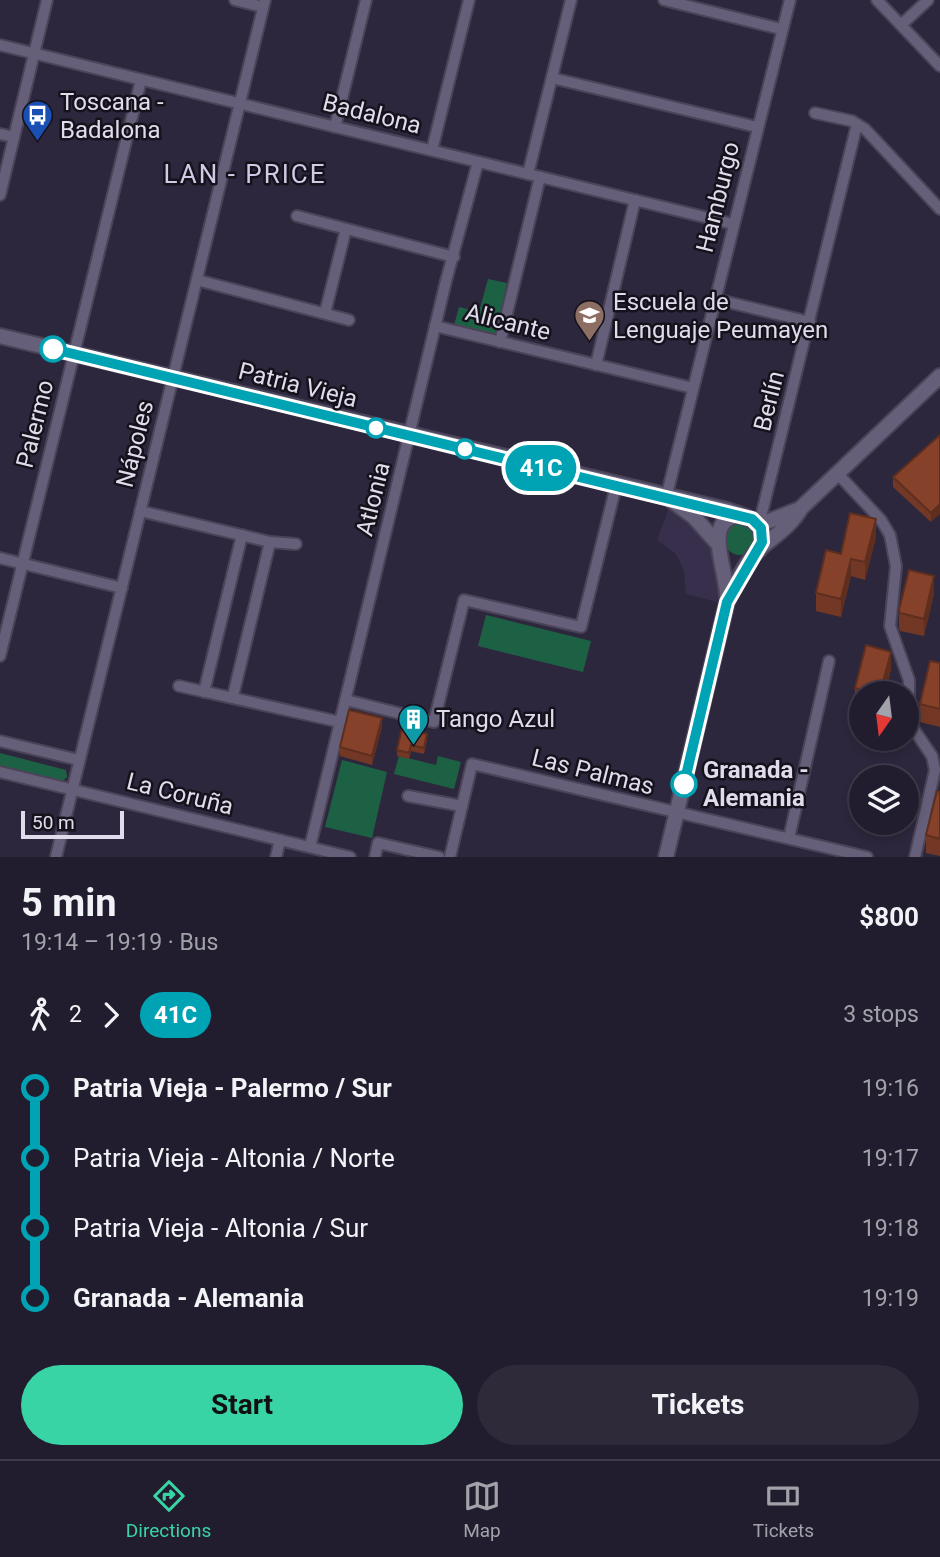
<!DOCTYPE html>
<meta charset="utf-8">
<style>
:root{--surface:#221d2e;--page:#2e2a3a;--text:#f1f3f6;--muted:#a2a2aa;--line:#3f3b4a;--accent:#39d4a5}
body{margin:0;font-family:Roboto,sans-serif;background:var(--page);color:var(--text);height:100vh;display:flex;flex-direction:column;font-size:26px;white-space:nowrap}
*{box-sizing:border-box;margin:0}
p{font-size:23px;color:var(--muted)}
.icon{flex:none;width:38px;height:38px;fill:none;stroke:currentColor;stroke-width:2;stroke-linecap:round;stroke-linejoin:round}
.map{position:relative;height:857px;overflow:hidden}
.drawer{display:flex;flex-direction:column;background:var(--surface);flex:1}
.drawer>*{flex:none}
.badge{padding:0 14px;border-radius:23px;font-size:24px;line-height:46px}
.needle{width:46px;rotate:194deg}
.buttons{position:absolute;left:849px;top:681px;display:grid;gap:14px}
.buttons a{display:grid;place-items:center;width:70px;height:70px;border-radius:50%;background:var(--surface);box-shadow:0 4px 10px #0003,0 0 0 2px var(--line);font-size:35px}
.scale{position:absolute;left:21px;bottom:18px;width:103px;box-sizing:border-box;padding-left:7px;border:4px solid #e0dceb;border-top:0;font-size:19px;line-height:24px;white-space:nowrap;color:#e0dceb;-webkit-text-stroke:5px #15121c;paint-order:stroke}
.map>.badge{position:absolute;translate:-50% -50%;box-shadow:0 0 0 4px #fff}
.legs{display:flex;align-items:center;gap:10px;height:77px;padding:0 21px;font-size:23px}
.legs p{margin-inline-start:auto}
.summary{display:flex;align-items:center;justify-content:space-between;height:119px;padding:0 21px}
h1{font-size:38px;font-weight:700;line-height:52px}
.action{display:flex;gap:14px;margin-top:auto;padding:14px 21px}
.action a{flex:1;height:80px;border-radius:42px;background:var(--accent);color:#111;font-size:28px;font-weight:700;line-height:80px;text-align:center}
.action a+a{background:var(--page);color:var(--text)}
ul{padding:0 21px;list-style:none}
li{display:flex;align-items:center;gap:24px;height:70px;font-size:26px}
li i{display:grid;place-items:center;width:10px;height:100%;margin:0 9px;background:currentColor}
li i::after{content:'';width:18px;height:18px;margin:-9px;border:5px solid;border-radius:50%;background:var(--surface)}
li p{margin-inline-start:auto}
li:first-child i{background:linear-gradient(#0000 50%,currentColor 0)}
li:last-child i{background:linear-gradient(currentColor 50%,#0000 0)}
.tabs{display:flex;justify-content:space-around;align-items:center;height:98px;border-top:2px solid var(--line);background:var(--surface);font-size:19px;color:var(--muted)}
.tabs a{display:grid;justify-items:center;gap:4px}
.tabs .on{color:var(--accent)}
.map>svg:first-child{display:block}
</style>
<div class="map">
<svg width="940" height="857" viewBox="0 0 940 857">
<rect width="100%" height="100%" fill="#2d273d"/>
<polygon fill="#382f4c" points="669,508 686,517 710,549 719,585 717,602 686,594 684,570 676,554 657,540"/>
<g fill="#1d6145">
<polygon points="488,279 507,283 496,334 489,337 453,329 459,307 479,312"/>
<circle cx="740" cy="539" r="16"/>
<polygon points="486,615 591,641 583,672 478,646"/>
<polygon points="0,753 66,770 67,777 62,782 0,766"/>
<polygon points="399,756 436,765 438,756 461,762 454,789 394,774"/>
<polygon points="342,760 387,772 372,838 325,827"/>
</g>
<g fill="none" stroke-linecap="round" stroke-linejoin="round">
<defs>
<g id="minor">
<polyline points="235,0 263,7"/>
<polyline points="664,0 781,29"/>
<polyline points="877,0 940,66"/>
<polyline points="901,25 928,0"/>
<polyline points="0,45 733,224"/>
<polyline points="552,78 757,127"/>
<polyline points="815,113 852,121 865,129 940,209"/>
<polyline points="335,127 366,0"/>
<polyline points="0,134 14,137"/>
<polyline points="432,150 469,0"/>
<polyline points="528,174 571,0"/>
<polyline points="0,195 47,0"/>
<polyline points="297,216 454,257"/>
<polyline points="197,280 349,320"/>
<polyline points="715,299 810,322"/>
<polyline points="325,313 346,229"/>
<polyline points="435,326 693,388"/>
<polyline points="500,342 540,177"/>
<polyline points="596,365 635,200"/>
<polyline points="837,473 881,520 890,535 896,566 890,626 909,680 909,722 932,756 935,770 915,857"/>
<polyline points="666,498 790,0"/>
<polyline points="140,511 270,542 296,544"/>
<polyline points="759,525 857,124"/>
<polyline points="0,558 122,588"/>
<polyline points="0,656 141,80"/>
<polyline points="179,686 340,722"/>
<polyline points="204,692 242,535"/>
<polyline points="233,696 270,542"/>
<polyline points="346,700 434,722 464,600 581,627 616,486"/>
<polyline points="0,741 79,760"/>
<polyline points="0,772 350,857"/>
<polyline points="408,796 462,806"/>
<polyline points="789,838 829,661"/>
<polyline points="310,847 446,281 478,162"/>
<polyline points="56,857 265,0"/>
<polyline points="276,857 280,840"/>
<polyline points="375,857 378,843 439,857"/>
<polyline points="450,857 472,764 867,857"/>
</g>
<g id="tertiary">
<path d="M0 336 727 510C748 517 770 523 759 550"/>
<polyline points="671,500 694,517 718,544"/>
<polyline points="759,525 800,509"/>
<path d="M727 597C727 568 701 520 740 515"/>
<path d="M666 857 727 602C736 584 744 564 758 550 774 536 790 527 801 508L940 376"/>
</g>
</defs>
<use href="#minor" stroke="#4b4458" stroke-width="14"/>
<use href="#tertiary" stroke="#4b4458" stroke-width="18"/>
<use href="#minor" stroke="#665f79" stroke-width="10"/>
<use href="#tertiary" stroke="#665f79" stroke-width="14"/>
</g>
<g fill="#733825">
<polygon points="940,435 931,522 893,487 893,477"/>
<polygon points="876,537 865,580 851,576 841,617 816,611 816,593 841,554"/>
<polygon points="934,594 924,636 900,631 899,628 899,610"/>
<polygon points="940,663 940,727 920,722 920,704"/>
<polygon points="891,669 885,693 861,693 861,708 855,706 855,688"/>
<polygon points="382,727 372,765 340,756 340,747"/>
<polygon points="427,740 424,754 411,751 409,759 397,756 397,750"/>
<polygon points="940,792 940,856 926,853 926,835"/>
</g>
<g fill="#5e2e1e">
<polygon points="940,504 940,514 931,522 931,513"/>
<polygon points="876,519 876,537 865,580 865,562"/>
<polygon points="851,559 851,576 841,617 841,599"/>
<polygon points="934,576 934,594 924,636 924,619"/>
<polygon points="891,652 891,669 885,693 880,693"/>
<polygon points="382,718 382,727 372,765 372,756"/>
</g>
<g fill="#86412b" stroke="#5e2e1e" stroke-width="2">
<polygon points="940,435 940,504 931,513 893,477"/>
<polygon points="850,513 876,519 865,562 851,559 841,599 816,593 826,550 841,554"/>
<polygon points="909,570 934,576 924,619 900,613 899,610"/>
<polygon points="866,645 891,652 880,693 873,693 855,688"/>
<polygon points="930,661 940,663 940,709 920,704"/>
<polygon points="349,710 382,718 372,756 340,747"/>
<polygon points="402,728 427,734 424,748 411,745 409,753 397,750"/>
<polygon points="937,791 940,792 940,839 926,835"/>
</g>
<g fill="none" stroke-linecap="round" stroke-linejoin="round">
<defs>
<polyline id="line-1" points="53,349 752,519 761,528 762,542 727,602 684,784"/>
</defs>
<use href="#line-1" stroke="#fff" stroke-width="16"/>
<use href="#line-1" stroke="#00a3b4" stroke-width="10"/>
</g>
<defs>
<symbol id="bus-pin" viewBox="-11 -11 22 30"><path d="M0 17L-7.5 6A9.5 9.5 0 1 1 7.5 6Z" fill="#1a4fb4" stroke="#15121c"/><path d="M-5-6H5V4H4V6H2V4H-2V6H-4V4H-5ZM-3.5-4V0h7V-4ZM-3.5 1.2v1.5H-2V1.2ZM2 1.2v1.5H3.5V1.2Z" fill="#fff"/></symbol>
<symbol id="school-pin" viewBox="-11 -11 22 30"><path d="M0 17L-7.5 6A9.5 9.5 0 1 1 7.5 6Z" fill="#8d6e63" stroke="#15121c"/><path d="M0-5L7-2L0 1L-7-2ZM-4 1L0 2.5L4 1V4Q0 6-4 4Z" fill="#fff"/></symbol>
<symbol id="building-pin" viewBox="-11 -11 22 30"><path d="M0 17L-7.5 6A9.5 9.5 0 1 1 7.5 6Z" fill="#0f9aa8" stroke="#15121c"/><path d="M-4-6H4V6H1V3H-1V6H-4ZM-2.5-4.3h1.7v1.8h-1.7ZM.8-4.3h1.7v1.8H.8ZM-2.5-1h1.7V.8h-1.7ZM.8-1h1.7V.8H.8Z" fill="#fff"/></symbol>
</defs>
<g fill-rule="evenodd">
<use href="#bus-pin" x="20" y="98" width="35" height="47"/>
<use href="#school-pin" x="572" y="298" width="35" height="47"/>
<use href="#building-pin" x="396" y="702" width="35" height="47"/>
</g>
<g fill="#fff" stroke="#00a3b4" stroke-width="3.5">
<circle cx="53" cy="349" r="12"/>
<circle cx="376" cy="428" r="9"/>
<circle cx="465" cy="449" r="9"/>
<circle cx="684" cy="784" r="12"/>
</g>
<g text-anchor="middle" stroke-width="5" stroke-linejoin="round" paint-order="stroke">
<g font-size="24" fill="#e0dceb" stroke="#15121c" text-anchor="start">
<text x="60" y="110">Toscana -<tspan x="60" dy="28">Badalona</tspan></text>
<text x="613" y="310">Escuela de<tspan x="613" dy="28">Lenguaje Peumayen</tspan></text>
<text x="436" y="727">Tango Azul</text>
</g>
<g font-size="24" fill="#e0dceb" stroke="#15121c">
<text transform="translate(372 114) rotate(14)" y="8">Badalona</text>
<text transform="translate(718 197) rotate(-76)" y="8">Hamburgo</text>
<text transform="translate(508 322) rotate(14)" y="8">Alicante</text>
<text transform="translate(298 385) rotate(14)" y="8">Patria Vieja</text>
<text transform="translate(769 401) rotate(-76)" y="8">Berlín</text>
<text transform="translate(35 424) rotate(-76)" y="8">Palermo</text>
<text transform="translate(135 444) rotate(-76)" y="8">Nápoles</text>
<text transform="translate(373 499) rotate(-76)" y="8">Atlonia</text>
<text transform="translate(593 772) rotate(14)" y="8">Las Palmas</text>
<text transform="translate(180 794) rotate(14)" y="8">La Coruña</text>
</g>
<g font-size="24" font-weight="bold" fill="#e0dceb" stroke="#15121c" text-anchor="start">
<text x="703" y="778">Granada -<tspan x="703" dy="28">Alemania</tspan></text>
</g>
<g font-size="26" letter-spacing="2" fill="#d1cae7" stroke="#15121c">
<text x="245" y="183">LAN - PRICE</text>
</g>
</g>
</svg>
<div class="buttons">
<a><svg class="needle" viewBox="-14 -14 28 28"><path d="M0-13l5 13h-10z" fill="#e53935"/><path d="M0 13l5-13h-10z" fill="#a2a2aa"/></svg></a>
<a><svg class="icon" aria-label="layers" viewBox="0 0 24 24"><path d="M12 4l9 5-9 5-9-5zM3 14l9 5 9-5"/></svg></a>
</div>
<div class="scale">50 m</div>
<b class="badge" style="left:541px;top:468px;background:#00a3b4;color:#fff">41C</b>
</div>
<section class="drawer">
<div class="summary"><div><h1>5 min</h1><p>19:14 – 19:19 · Bus</p></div><b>$800</b></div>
<div class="legs"><svg class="icon" aria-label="walk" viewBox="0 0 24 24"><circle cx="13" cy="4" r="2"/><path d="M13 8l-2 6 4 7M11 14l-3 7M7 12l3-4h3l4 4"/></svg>2<svg class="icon" aria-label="forward" viewBox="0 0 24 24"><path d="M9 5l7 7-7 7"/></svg><b class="badge" style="background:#00a3b4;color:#fff">41C</b><p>3 stops</p></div>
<ul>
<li><i style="color:#00a3b4"></i><b>Patria Vieja - Palermo / Sur</b><p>19:16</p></li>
<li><i style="color:#00a3b4"></i><span>Patria Vieja - Altonia / Norte</span><p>19:17</p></li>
<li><i style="color:#00a3b4"></i><span>Patria Vieja - Altonia / Sur</span><p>19:18</p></li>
<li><i style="color:#00a3b4"></i><b>Granada - Alemania</b><p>19:19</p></li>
</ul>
<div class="action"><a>Start</a><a>Tickets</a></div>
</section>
<nav class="tabs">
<a class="on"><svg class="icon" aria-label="directions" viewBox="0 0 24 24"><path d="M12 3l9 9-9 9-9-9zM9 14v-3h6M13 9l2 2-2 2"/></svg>Directions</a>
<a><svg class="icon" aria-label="map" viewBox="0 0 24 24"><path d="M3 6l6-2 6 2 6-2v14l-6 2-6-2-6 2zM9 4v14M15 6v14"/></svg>Map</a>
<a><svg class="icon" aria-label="tickets" viewBox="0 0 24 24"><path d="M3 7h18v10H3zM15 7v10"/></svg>Tickets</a>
</nav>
